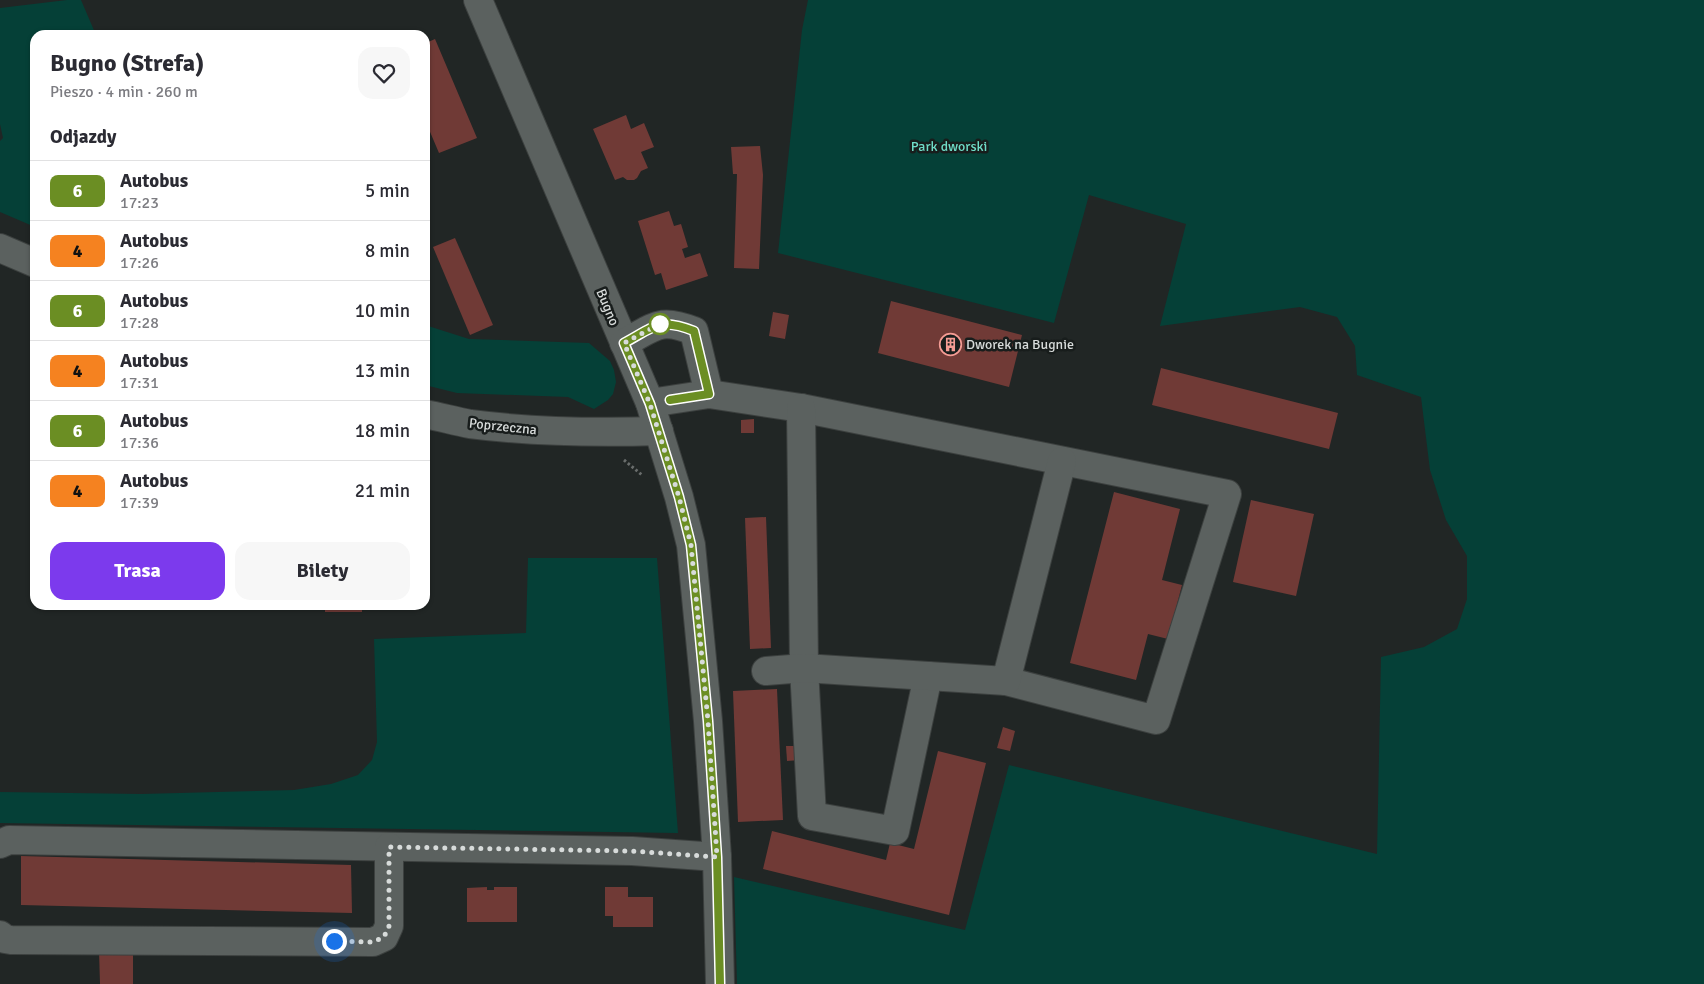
<!DOCTYPE html>
<html lang="pl">
<meta charset="utf-8">
<style>
:root{--surface:#fff;--page:#f7f7f7;--text:#2b2b33;--muted:#7c7c81;--line:#e1e1e2;--accent:#7c3aed}
body{margin:0;font-family:Signika,sans-serif;background:var(--page);color:var(--text);height:100vh;display:flex;flex-direction:column;font-size:19px;white-space:nowrap}
*{box-sizing:border-box;margin:0}
p{font-size:16px;color:var(--muted)}
.icon{flex:none;width:28px;height:28px;fill:none;stroke:currentColor;stroke-width:2;stroke-linecap:round;stroke-linejoin:round}
.map{position:relative;flex:1;overflow:hidden}
.sheet{position:absolute;left:30px;top:30px;width:400px;height:580px;display:flex;flex-direction:column;background:var(--surface);border-radius:15px;box-shadow:0 1px 4px #0004}
.sheet>*{flex:none}
.badge{padding:0 10px;border-radius:8px;font-size:18px;line-height:32px}
.you{position:absolute;width:25px;height:25px;margin:-12px;border:4px solid #fff;border-radius:50%;background:#1a73e8;box-shadow:0 0 0 8px #1a73e833}
.map>.badge{position:absolute;translate:-50% -50%;box-shadow:0 0 0 2px #fff}
h2{padding:0 20px;font-size:19px;line-height:45px}
.round{display:grid;place-items:center;flex:none;width:52px;height:52px;border-radius:15px;background:var(--page)}
.head{display:flex;align-items:center;justify-content:space-between;height:85px;padding:0 20px}
h1{font-size:24px;font-weight:700;line-height:38px}
.action{display:flex;gap:10px;margin-top:auto;padding:10px 20px}
.action a{flex:1;height:58px;border-radius:15px;background:var(--accent);color:#fff;font-size:20px;font-weight:700;line-height:58px;text-align:center}
.action a+a{background:var(--page);color:var(--text)}
ul{padding:0;list-style:none}
li{display:flex;align-items:center;gap:15px;height:60px;padding:0 20px;border-top:1px solid var(--line)}
li div{flex:1}
li b{display:block;font-size:19px}
li em{font-style:normal}
li .badge{min-width:55px;font-weight:700;text-align:center}
.map>svg:first-child{display:block}
</style>
<div class="map">
<svg width="1704" height="984" viewBox="0 0 1704 984">
<rect width="100%" height="100%" fill="#212625"/>
<g fill="#054037">
<polygon points="67,0 81,0 96,35 35,35 35,227 0,212 0,141 3,138 0,124 0,8"/>
<polygon points="808,0 1704,0 1704,984 737,984 734,877 965,930 1009,765 1377,854 1381,657 1424,647 1457,629 1467,599 1467,556 1446,520 1430,470 1421,397 1357,375 1355,346 1337,317 1300,307 1160,326 1186,224 1089,195 1054,323 778,253 802,30"/>
<polygon points="425,325 469,339 589,343 610,361 614,370 616,382 613,394 608,400 594,409 568,397 457,393 425,385"/>
<polygon points="528,558 657,558 678,833 0,823 0,792 141,794 294,790 331,784 358,775 372,760 377,742 374,639 526,633"/>
</g>
<g fill="#703a36">
<polygon points="435,39 477,138 439,153 425,120 425,54 430,52 426,43"/>
<polygon points="626,115 631,129 644,123 654,147 641,152 648,168 641,171 637,178 634,180 627,180 623,177 615,180 593,129"/>
<polygon points="760,146 763,175 759,269 734,268 737,174 733,174 731,147"/>
<polygon points="669,211 674,226 681,224 688,247 682,249 685,258 700,253 708,276 666,290 661,273 655,275 638,221"/>
<polygon points="455,238 493,325 470,335 433,247"/>
<polygon points="891,301 1022,335 1009,387 878,353"/>
<polygon points="773,312 789,315 785,339 769,336"/>
<polygon points="1161,368 1338,413 1329,449 1152,405"/>
<polygon points="754,419 754,433 741,433 741,420"/>
<polygon points="1114,492 1180,509 1162,580 1182,585 1168,639 1148,634 1136,680 1070,663"/>
<polygon points="1251,500 1314,514 1296,596 1233,582"/>
<polygon points="766,517 771,648 750,649 745,518"/>
<rect x="325" y="605" width="37" height="7"/>
<polygon points="777,689 783,820 738,822 733,691"/>
<polygon points="1003,727 1015,731 1010,751 997,748"/>
<polygon points="786,746 799,746 800,760 787,761"/>
<polygon points="938,751 986,763 949,915 763,869 772,831 886,860 890,843 914,849"/>
<polygon points="21,856 351,865 352,913 21,905"/>
<polygon points="487,887 487,890 494,890 494,887 517,887 517,922 467,922 467,888"/>
<polygon points="605,887 628,887 628,897 653,897 653,927 613,927 613,916 605,916"/>
<polygon points="133,949 133,984 100,984 99,950"/>
</g>
<g fill="none" stroke-linecap="round" stroke-linejoin="round">
<defs>
<g id="minor">
<polyline points="478,0 650,403 679,497 691,545 708,721 717,857 720,984"/>
<polyline points="0,248 35,263"/>
<path d="M624 343C655 327 659 317 694 331L709 394"/>
<polyline points="650,403 709,394 801,408 1227,494 1156,720 1006,681"/>
<polyline points="801,408 804,668 812,816 895,831 928,676"/>
<path d="M425 414C440 417 455 421 470 424 533 432 596 433 659 431"/>
<polyline points="766,671 804,668 1006,681 1062,461"/>
<polyline points="0,844 9,840 632,851 717,857"/>
<polyline points="0,935 5,939 11,940 373,942 384,937 389,926 389,847"/>
</g>
</defs>
<use href="#minor" stroke="#3c403f" stroke-width="30"/>
<polyline stroke="#696d6c" stroke-width="3" stroke-dasharray="2.5 2.5" stroke-linecap="butt" points="624,460 642,475"/>
<use href="#minor" stroke="#5b615f" stroke-width="28"/>
</g>
<g fill="none" stroke-linecap="round" stroke-linejoin="round">
<defs>
<path id="line" d="M670 400 709 394 694 331C659 317 654 327 624 343L650 404 679 497 691 545 708 721 717 857 720 984"/>
</defs>
<use href="#line" stroke="#fff" stroke-width="11"/>
<use href="#line" stroke="#6b8e23" stroke-width="8"/>
<polyline stroke="#d7dbda" stroke-width="5" stroke-dasharray="0 9" points="334,941 373,942 384,937 389,926 389,847 632,851 717,857 708,721 691,545 679,497 650,404 624,343 660,324"/>
</g>
<defs>
<symbol id="building-ring" viewBox="-11 -11 22 22"><circle r="9.5" fill="#181d1c" stroke="#f59c94" stroke-width="1.5"/><path d="M-4-6H4V6H1V3H-1V6H-4ZM-2.5-4.3h1.7v1.8h-1.7ZM.8-4.3h1.7v1.8H.8ZM-2.5-1h1.7V.8h-1.7ZM.8-1h1.7V.8H.8Z" fill="#f59c94"/></symbol>
</defs>
<g fill-rule="evenodd">
<use href="#building-ring" x="938" y="332" width="25" height="25"/>
</g>
<circle fill="#fff" stroke="#6b8e23" stroke-width="2.5" cx="660" cy="324" r="10"/>
<g text-anchor="middle" stroke-width="5" stroke-linejoin="round" paint-order="stroke">
<g font-size="14" fill="#6fddc8" stroke="#181d1c">
<text x="949" y="151">Park dworski</text>
</g>
<g font-size="14" fill="#d7dbda" stroke="#181d1c">
<text transform="translate(608 307) rotate(67)" y="5">Bugno</text>
<text transform="translate(503 426) rotate(6)" y="5">Poprzeczna</text>
</g>
<g font-size="14" fill="#d7dbda" stroke="#181d1c" text-anchor="start">
<text x="966" y="349">Dworek na Bugnie</text>
</g>
</g>
</svg>
<div class="you" style="left:334px;top:941px"></div>
<section class="sheet">
<div class="head"><div><h1>Bugno (Strefa)</h1><p>Pieszo · 4 min · 260 m</p></div><a class="round"><svg class="icon" aria-label="heart" viewBox="0 0 24 24"><path d="M12 20l-8-8c-3-5 5-10 8-4 3-6 11-1 8 4z"/></svg></a></div>
<h2>Odjazdy</h2>
<ul>
<li><span class="badge" style="background:#6b8e23;color:#fff">6</span><div><b>Autobus</b><p>17:23</p></div><em>5 min</em></li>
<li><span class="badge" style="background:#f58220;color:#111">4</span><div><b>Autobus</b><p>17:26</p></div><em>8 min</em></li>
<li><span class="badge" style="background:#6b8e23;color:#fff">6</span><div><b>Autobus</b><p>17:28</p></div><em>10 min</em></li>
<li><span class="badge" style="background:#f58220;color:#111">4</span><div><b>Autobus</b><p>17:31</p></div><em>13 min</em></li>
<li><span class="badge" style="background:#6b8e23;color:#fff">6</span><div><b>Autobus</b><p>17:36</p></div><em>18 min</em></li>
<li><span class="badge" style="background:#f58220;color:#111">4</span><div><b>Autobus</b><p>17:39</p></div><em>21 min</em></li>
</ul>
<div class="action"><a>Trasa</a><a>Bilety</a></div>
</section>
</div>
